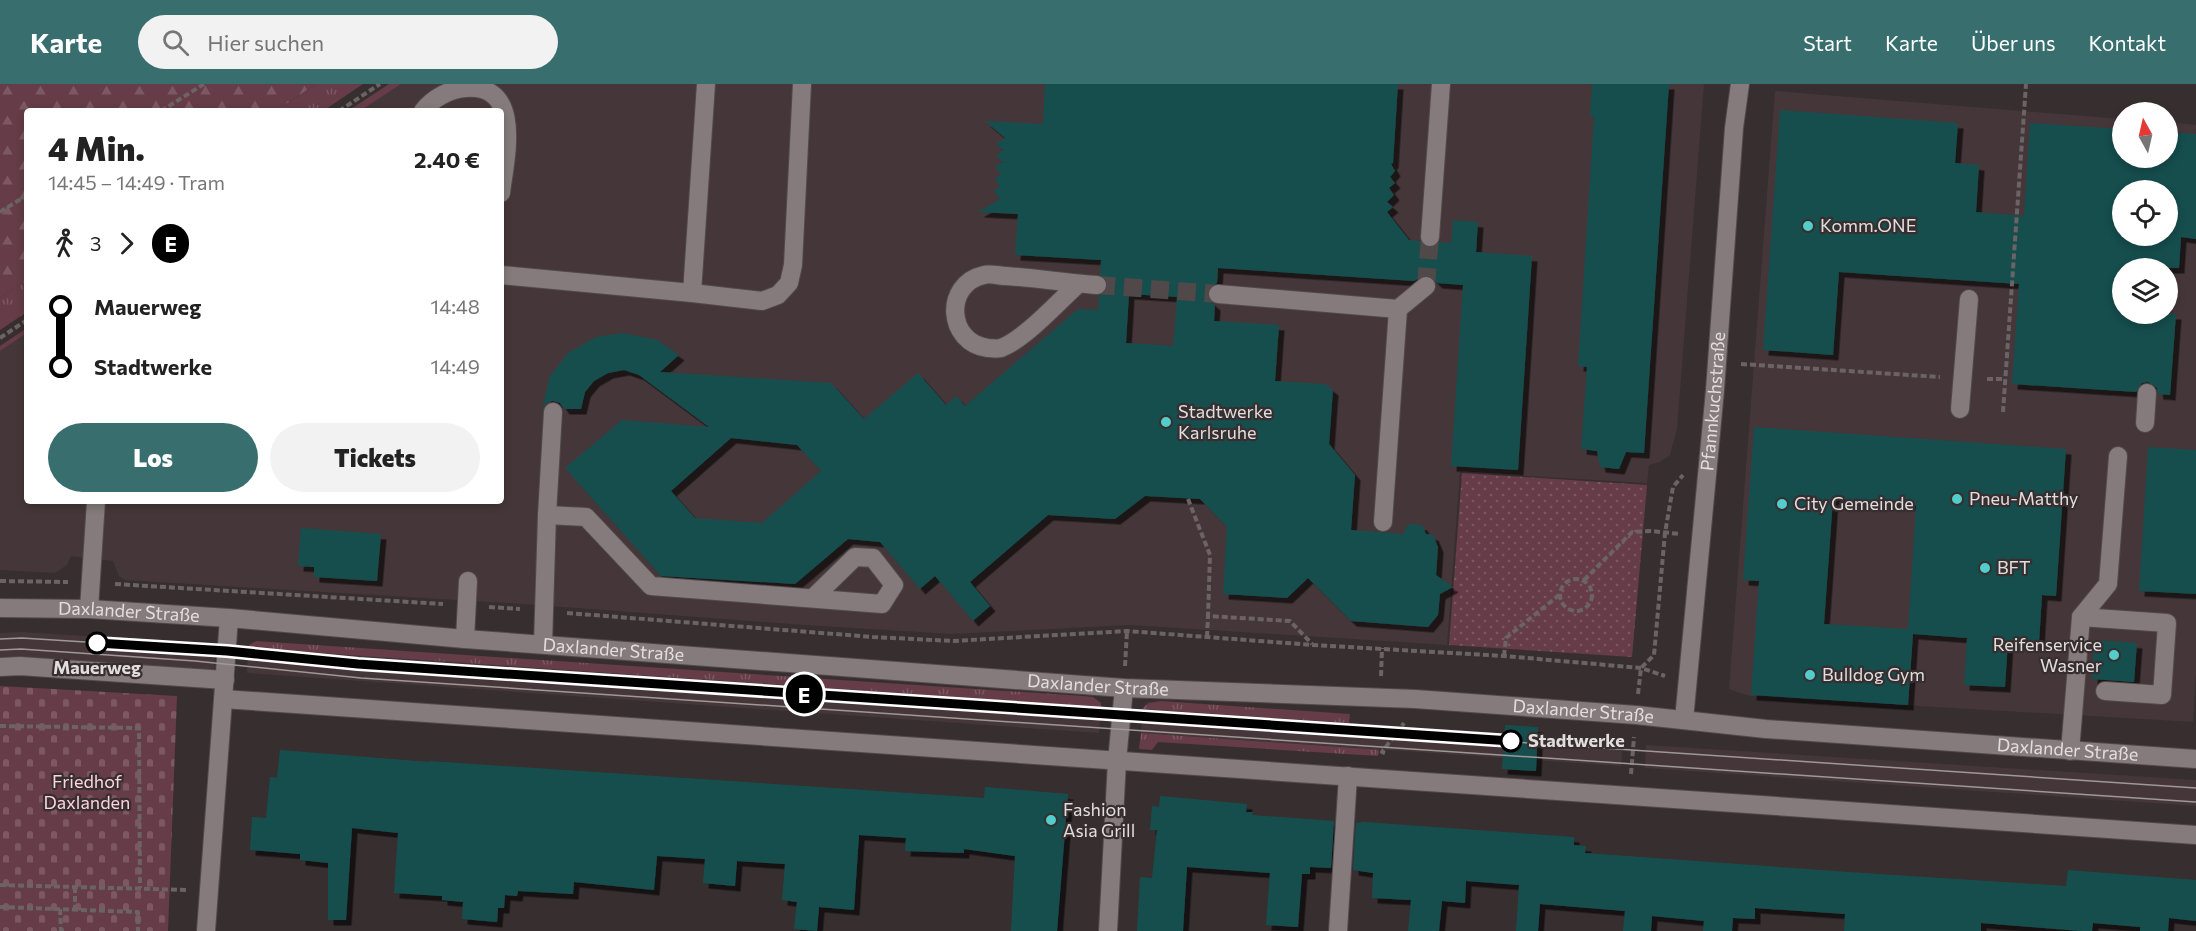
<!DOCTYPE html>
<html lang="de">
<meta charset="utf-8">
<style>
:root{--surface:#fff;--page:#f2f2f2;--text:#222;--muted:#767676;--accent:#386f6e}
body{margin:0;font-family:Commissioner,sans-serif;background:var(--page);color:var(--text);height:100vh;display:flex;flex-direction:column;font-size:22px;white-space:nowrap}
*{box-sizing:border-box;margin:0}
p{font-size:20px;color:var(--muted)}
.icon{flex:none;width:33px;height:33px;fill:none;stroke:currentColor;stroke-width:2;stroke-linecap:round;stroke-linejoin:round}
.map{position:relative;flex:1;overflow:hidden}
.sheet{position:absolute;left:24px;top:24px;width:480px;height:396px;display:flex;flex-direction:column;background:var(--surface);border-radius:6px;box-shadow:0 3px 9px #0003}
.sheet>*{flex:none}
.badge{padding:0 12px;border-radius:20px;font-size:21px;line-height:39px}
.needle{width:39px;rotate:352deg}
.buttons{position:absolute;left:2112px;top:18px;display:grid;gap:12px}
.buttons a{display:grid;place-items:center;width:66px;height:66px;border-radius:50%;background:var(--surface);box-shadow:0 3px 9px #0003;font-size:30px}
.map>.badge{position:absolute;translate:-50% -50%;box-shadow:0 0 0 3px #fff}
.legs{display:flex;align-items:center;gap:9px;height:66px;padding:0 24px;font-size:20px}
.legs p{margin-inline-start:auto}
.head{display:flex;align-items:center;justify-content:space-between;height:102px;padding:0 24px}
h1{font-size:33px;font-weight:800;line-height:45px}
.action{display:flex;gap:12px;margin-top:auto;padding:12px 24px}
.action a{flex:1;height:69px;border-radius:36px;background:var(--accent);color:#fff;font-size:24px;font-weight:800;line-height:69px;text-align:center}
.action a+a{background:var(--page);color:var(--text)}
ul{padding:0 24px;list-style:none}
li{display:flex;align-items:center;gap:21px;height:60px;font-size:22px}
li i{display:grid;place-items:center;width:9px;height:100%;margin:0 8px;background:currentColor}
li i::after{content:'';width:15px;height:15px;margin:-8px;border:4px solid;border-radius:50%;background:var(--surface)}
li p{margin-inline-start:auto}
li:first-child i{background:linear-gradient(#0000 50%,currentColor 0)}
li:last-child i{background:linear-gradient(currentColor 50%,#0000 0)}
header{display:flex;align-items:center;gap:36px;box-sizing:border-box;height:84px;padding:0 30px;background:var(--accent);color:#fff}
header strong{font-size:28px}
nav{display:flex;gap:33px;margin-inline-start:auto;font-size:21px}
.search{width:420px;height:54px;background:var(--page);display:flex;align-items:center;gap:15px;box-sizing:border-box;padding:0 21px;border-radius:33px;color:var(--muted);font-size:22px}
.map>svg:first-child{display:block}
</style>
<header>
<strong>Karte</strong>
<div class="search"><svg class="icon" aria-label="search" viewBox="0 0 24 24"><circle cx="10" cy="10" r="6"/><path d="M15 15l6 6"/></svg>Hier suchen</div>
<nav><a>Start</a><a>Karte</a><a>Über uns</a><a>Kontakt</a></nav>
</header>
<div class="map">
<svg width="2196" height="847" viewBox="0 0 2196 847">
<defs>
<pattern id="grass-tufts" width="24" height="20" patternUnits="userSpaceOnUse" patternTransform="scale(1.5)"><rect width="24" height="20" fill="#653c48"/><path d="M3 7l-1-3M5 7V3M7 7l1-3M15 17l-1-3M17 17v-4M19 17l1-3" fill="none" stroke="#7b5862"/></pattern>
<pattern id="forest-firs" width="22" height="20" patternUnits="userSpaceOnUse" patternTransform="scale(1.5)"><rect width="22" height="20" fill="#653c48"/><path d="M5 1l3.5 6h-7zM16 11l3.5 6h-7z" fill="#7b5862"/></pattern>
<pattern id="cemetery-stones" width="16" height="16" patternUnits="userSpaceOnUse" patternTransform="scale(1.5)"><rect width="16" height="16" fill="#653c48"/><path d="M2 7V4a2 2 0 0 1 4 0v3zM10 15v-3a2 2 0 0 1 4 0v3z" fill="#7b5862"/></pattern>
<pattern id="park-dots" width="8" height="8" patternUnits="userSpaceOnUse" patternTransform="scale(1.5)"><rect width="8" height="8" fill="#653c48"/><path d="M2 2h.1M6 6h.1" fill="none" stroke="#7b5862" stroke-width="1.8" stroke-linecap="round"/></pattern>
<filter id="shadow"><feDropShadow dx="5.5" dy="5.5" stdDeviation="0" flood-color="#0009"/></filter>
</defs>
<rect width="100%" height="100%" fill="#372e30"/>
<g fill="#45363a" fill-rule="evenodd">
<polygon points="401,0 1704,0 1677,345 1670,371 1660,378 1649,381 1647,399 1460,388 1447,561 1130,541 951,550 806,541 523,520 125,496 119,492 113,477 71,472 67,481 55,489 0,486 0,267 27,249 27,417 501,417 501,27 360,27"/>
<path d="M1775 7 2122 35V74H2168V38L2196 41 2193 104 2196 62V589L2193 638 1750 612 1729 605ZM2122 106H2168V152H2122ZM2122 184H2168V230H2122Z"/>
<polygon points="22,548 216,560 214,586 20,572 0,573 0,549"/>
<polygon points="248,564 1101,623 1099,649 247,589"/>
<polygon points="1142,625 1623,657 1621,682 1141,649"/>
<polygon points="1646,661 2196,696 2196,722 1645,684"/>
</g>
<g fill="url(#grass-tufts)">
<polygon points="316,0 363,0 323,27 276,27"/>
<polygon points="389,0 401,0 360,27 348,27"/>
<polygon points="27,196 27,228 0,246 0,214"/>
<polygon points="27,244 27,249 0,267 0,262"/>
<polygon points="256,557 1083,612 1093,613 1101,619 1101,623 248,564 249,561"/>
<polygon points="1161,617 1350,630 1349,639 1142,625 1148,619"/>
<polygon points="1141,649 1370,665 1379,666 1378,672 1158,658 1152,666 1139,665"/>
</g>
<polygon fill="url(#forest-firs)" points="0,0 316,0 276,27 27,27 27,196 0,214"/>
<polygon fill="url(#cemetery-stones)" points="0,602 177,612 168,847 0,847"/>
<polygon fill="url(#park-dots)" points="1462,389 1647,401 1632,573 1449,561"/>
<g fill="#184e4d" fill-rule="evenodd" filter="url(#shadow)">
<path d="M1045 0H1398L1393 79 1391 80 1395 87 1390 93 1395 99 1389 104 1394 111 1387 118 1393 123 1387 128 1409 156 1420 157 1423 162 1429 164 1435 163 1440 158 1451 159 1453 136 1478 138 1476 168 1532 172 1518 386 1451 382 1463 201 1437 199 1430 192 1425 191 1414 197 1218 184 1217 199 1209 203 1207 208 1208 215 1215 221 1214 237 1279 241 1275 297 1325 300 1333 306 1329 360 1355 391 1351 446 1403 450 1408 440 1422 441 1426 450 1433 451 1438 463 1436 491 1453 503 1440 510 1438 531 1428 543 1351 537 1308 494 1287 514 1223 510 1227 443 1200 415 1145 412 1115 435 1048 431 970 498 990 522 973 537 935 492 920 505 880 458 848 455 795 500 661 492 565 384 622 336 709 343 639 291 624 286 608 289 594 297 585 308 581 325H564L560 319 553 317 547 318 542 325 550 292 568 269 596 253 623 249 657 256 679 271 660 288 831 299 864 335 918 289 946 321 956 312 965 322 1078 225 1098 226 1099 212 1106 208 1108 201 1107 196 1100 191 1101 176 1015 171 1018 130 978 128 1000 115 994 107 1000 102 995 95 1001 90 995 83 1003 78 996 72 1003 66 996 60 1005 54 985 37 1043 40ZM1129 210 1177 213 1173 262 1126 259ZM731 354 797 361 821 387 762 439 695 434 671 407Z"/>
<polygon points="1592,0 1669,0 1644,369 1626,368 1619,385 1600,383 1597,367 1581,365 1587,283 1578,282 1594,32 1590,32"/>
<path d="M1780 26 1958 39 1955 79 1979 81 1976 128 2024 132 2030 39 2122 45V74H2168V48L2196 50V155L2181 153 2179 184H2122V230H2176L2170 311 2158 310 2157 304 2148 298 2142 299 2136 308 2012 300 2019 200 1839 188 1833 271 1763 266ZM2122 106H2168V152H2122Z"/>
<path d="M1754 343 2066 365 2056 512 2042 511 2039 559 2008 557 2005 603 1964 601 1967 554 1913 550 1908 621 1751 611 1759 497 1743 496ZM1833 415 1916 422 1908 545 1824 540Z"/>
<polygon points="2148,363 2196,366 2196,510 2139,507"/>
<polygon points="301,444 381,450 377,497 314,493 314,483 298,482"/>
<polygon points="2094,556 2137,559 2134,598 2092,595"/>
<polygon points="1505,641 1538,643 1536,687 1502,685"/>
<polygon points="280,666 429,678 429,677 984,714 985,703 1068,710 1057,847 1011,847 1015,772 964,765 964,769 905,767 906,754 859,751 854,826 819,823 817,847 794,845 797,818 782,816 785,780 737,777 735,802 703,799 705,775 657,772 654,806 574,798 573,810 518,807 517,812 505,811 504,824 498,824 497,838 462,835 463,818 442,816 442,812 394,809 398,749 352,744 346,836 328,836 328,779 300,776 300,770 250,766 252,733 266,734 270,693 277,694"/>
<polygon points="1160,712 1247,720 1246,728 1253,728 1252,731 1334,737 1331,784 1310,783 1310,790 1302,790 1298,843 1266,841 1270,789 1187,783 1183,847 1137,847 1140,793 1152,794 1157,746 1150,746 1152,722 1159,723"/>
<polygon points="1364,738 1574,753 1574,761 1586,762 1585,769 1848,788 2066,802 2068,786 2196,796 2196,837 2169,834 2168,847 2140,847 2140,843 2093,839 2092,847 2081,847 1981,839 1981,847 1844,847 1845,830 1755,824 1755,835 1733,834 1732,847 1703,847 1704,837 1652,832 1651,847 1623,847 1625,827 1540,820 1538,847 1516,847 1519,801 1466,797 1465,819 1442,817 1439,847 1408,847 1411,816 1372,814 1373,789 1353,786 1356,739"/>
</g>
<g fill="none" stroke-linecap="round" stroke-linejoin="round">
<g stroke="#51484a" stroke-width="18" stroke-dasharray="18 9" stroke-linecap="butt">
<polyline points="1097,201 1218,210"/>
<polyline points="1426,202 1430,153"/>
</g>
<defs>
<g id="minor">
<polyline points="706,0 692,209 762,217 778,211 789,199 793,181 802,0"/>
<path d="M423 27C433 14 450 5 466 4 524 0 505 75 501 109"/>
<polyline points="1430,153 1441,0"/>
<polyline points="501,191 692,209"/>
<path d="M1078 200C1058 218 1025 255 1001 264 997 265 992 264 988 264 947 259 943 200 984 191 990 189 1000 192 1006 192 1037 194 1067 199 1097 201"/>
<polyline points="1218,210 1398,225 1426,202"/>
<polyline points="1960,325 1969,215"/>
<polyline points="2145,339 2147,309"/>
<polyline points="547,431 553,328"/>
<polyline points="1383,438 1398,225"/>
<path id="s1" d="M0 524 89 525 229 534 465 555 1124 604 1415 615 1636 631 1766 645 2196 675"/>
<polyline points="89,525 96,417"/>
<polyline points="2081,533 2167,539 2162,611 2105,607"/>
<polyline points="465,555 468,497"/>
<polyline points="543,560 547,431 586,433 651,502 882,520 894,501 873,474 855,473 813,514"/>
<polyline points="0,583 20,582 225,596"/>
<polyline points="223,615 2196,751"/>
<path id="s2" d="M1684 636 1715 306 1734 44 1740 0"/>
<polyline points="2070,667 2081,533 2108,500 2118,372"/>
<polyline points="206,847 229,534"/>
<polyline points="1108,847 1117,677 1124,604"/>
<polyline points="1338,847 1348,692"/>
</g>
</defs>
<use href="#minor" stroke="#514a4b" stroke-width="20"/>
<g stroke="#6b6365" stroke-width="4" stroke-dasharray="6 3" stroke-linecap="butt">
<polyline points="161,27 204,0"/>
<polyline points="339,27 380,0"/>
<polyline points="0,128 27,111"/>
<polyline points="0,254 27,236"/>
<polyline points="1741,280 1940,293"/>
<polyline points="1987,295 2005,295"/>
<polyline points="2003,328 2026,0"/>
<polyline points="1188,415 1210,471 1208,532 1290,537 1312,560"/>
<circle cx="1576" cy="511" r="16"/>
<polyline points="1584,496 1632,448 1651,447 1680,450"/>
<polyline points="0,497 68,498"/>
<polyline points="115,500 443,520"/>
<polyline points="489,523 520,525"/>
<polyline points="567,529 873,553 953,557 1127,547 1313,561 1504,572 1641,584 1665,592"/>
<polyline points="1207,553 1208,532"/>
<polyline points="1504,572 1506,554 1559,511"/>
<polyline points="1125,582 1127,547"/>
<polyline points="1381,592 1382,564"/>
<polyline points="1638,610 1641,584 1654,571 1665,449 1673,403 1683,391"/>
<polyline points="0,642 139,644 140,804"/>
<polyline points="1385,669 1382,668 1404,639"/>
<polyline points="1631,690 1634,653"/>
<polyline points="0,801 187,806"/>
<polyline points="75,803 75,826"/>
<polyline points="0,823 138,828 138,847"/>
<polyline points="60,825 61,846 66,847"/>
</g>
<use href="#minor" stroke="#857b7d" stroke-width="18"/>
<g stroke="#9e9899" stroke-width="1.5">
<polyline points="0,555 22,554 227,567 358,580 2196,704"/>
<polyline points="0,566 21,565 195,577 361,594 2196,718"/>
</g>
</g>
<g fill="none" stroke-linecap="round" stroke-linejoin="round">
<defs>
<polyline id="line-1" points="97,559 227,567 358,580 1511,657"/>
</defs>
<use href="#line-1" stroke="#fff" stroke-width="14"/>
<use href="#line-1" stroke="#000" stroke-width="9"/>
</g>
<g fill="#53cdcb" stroke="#372e30" stroke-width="2">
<circle cx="1808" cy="142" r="6"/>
<circle cx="1166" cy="338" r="6"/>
<circle cx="1957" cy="415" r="6"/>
<circle cx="1782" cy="420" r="6"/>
<circle cx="1985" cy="484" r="6"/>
<circle cx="2114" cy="571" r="6"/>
<circle cx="1810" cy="591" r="6"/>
<circle cx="1051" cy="736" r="6"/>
</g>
<g fill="#fff" stroke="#000" stroke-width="3">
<circle cx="97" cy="559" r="10"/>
<circle cx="1511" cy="657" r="10"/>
</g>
<g text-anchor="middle" stroke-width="4.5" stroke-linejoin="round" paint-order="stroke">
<g font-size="18" fill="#e2ddde" stroke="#372e30" text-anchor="start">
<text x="1820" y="148">Komm.ONE</text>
<text x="1178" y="334">Stadtwerke<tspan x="1178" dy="21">Karlsruhe</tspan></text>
<text x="1969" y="421">Pneu-Matthy</text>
<text x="1794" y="426">City Gemeinde</text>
<text x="1997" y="490">BFT</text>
<text x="2102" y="567" text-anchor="end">Reifenservice<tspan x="2102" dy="21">Wasner</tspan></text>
<text x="1822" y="597">Bulldog Gym</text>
<text x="1063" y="732">Fashion<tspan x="1063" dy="21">Asia Grill</tspan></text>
</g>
<g font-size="18" fill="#e2ddde" stroke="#372e30">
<text dy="6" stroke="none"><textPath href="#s2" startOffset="320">Pfannkuchstraße</textPath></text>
<text dy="6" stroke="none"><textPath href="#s1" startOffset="129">Daxlander Straße</textPath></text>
<text dy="6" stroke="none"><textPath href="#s1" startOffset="615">Daxlander Straße</textPath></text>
<text dy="6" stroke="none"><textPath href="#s1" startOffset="1101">Daxlander Straße</textPath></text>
<text dy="6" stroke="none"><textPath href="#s1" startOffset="1587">Daxlander Straße</textPath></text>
<text dy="6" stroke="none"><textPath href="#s1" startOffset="2073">Daxlander Straße</textPath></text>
</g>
<g font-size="18" font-weight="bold" fill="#e2ddde" stroke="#372e30">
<text x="97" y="590">Mauerweg</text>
<text x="1528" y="663" text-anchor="start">Stadtwerke</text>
</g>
<g font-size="18" fill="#fdd3de" stroke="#372e30">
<text x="87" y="704">Friedhof<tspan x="87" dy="21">Daxlanden</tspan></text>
</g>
</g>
</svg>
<div class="buttons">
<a><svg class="needle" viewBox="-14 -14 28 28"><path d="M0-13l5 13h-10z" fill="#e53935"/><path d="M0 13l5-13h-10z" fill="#767676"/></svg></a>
<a><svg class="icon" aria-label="locate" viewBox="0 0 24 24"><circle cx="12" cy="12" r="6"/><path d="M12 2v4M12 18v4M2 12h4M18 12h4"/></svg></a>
<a><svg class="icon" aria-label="layers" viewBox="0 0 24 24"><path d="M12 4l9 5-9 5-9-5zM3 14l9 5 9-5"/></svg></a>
</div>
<b class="badge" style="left:804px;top:610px;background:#000;color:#fff">E</b>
<section class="sheet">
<div class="head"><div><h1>4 Min.</h1><p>14:45 – 14:49 · Tram</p></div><b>2.40 €</b></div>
<div class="legs"><svg class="icon" aria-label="walk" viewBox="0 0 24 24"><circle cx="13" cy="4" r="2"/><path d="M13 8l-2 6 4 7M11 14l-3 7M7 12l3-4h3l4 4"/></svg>3<svg class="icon" aria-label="forward" viewBox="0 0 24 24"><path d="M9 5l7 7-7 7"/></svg><b class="badge" style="background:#000;color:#fff">E</b></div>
<ul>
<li><i style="color:#000"></i><b>Mauerweg</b><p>14:48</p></li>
<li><i style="color:#000"></i><b>Stadtwerke</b><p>14:49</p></li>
</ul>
<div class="action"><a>Los</a><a>Tickets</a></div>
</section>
</div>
